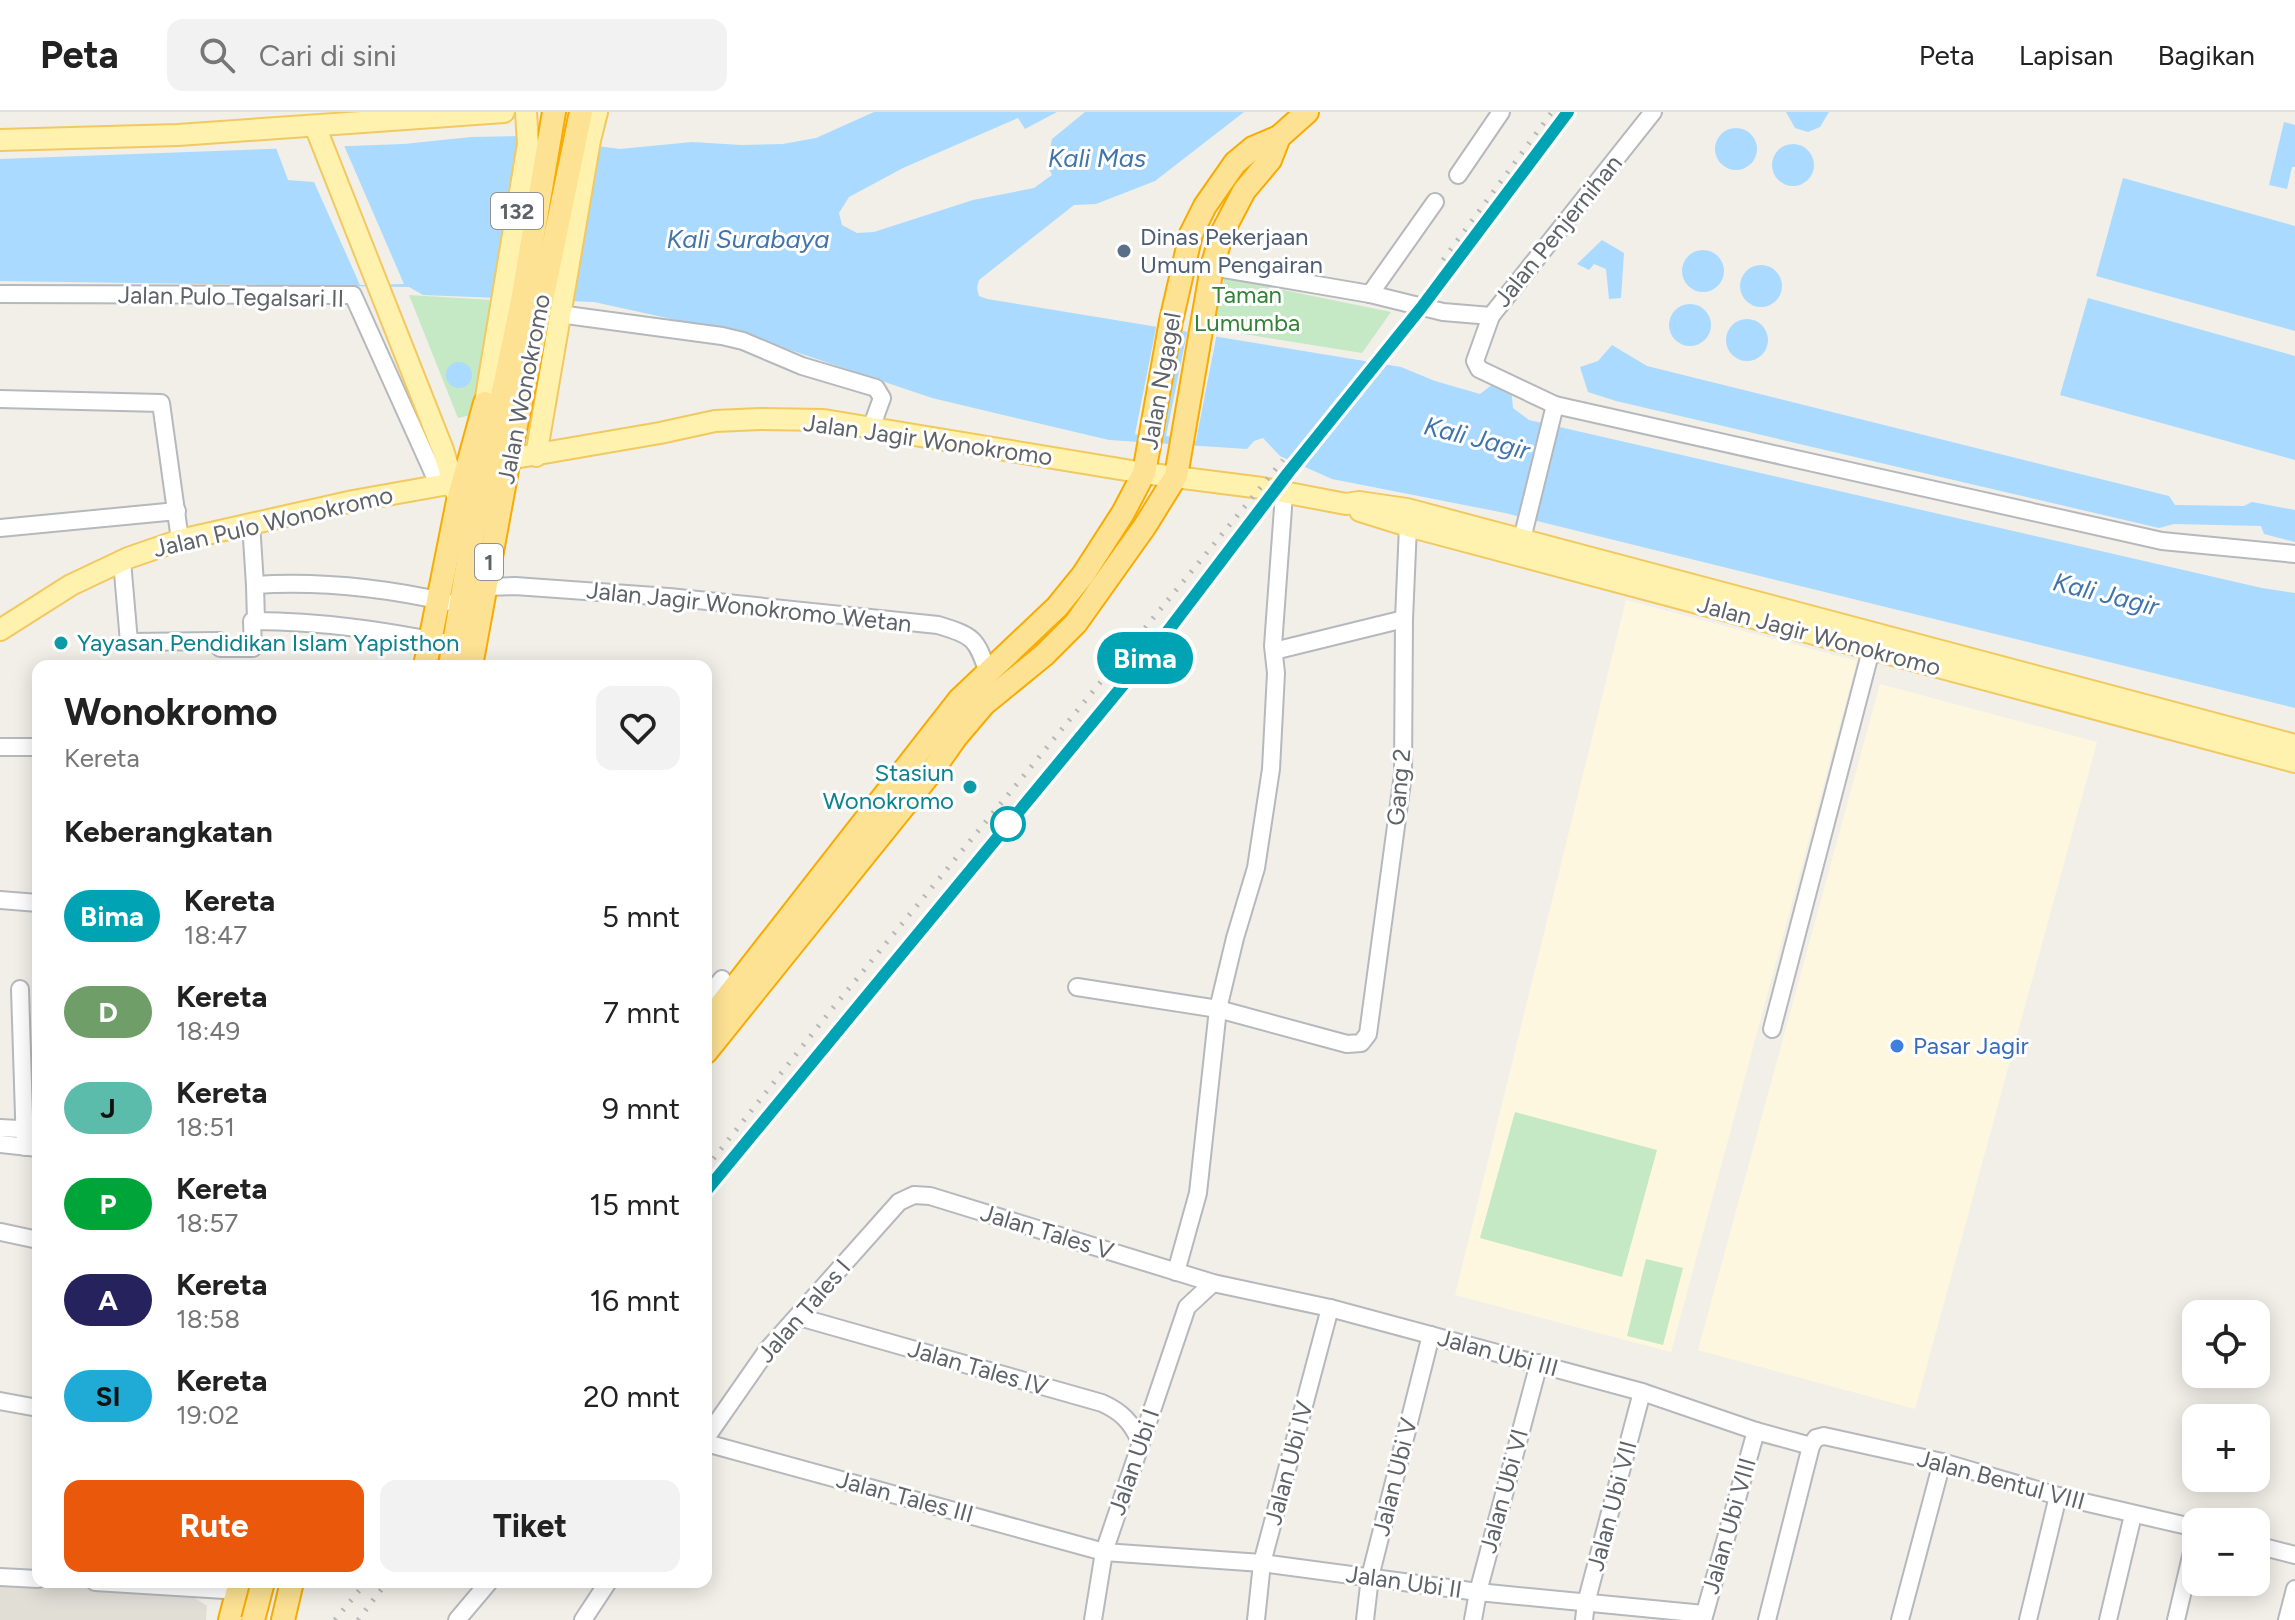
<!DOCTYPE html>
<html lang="id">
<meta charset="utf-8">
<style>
:root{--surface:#fff;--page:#f2f2f2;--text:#222;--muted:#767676;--line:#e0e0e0;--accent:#ea580c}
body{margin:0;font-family:Figtree,sans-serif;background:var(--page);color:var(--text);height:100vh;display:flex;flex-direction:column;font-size:30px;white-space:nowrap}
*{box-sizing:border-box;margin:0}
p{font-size:26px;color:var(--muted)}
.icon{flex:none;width:44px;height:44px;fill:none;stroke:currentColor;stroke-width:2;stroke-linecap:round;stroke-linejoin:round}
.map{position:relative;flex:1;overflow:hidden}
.sheet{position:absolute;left:32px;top:548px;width:680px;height:928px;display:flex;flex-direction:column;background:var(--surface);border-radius:16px;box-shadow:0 4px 20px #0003}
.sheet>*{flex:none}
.badge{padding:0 16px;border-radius:26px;font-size:28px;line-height:52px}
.tools{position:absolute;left:2182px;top:1188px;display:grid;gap:16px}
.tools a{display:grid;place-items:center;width:88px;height:88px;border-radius:16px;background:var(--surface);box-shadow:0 4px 20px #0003;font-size:40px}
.map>.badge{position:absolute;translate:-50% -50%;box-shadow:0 0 0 4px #fff}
h2{padding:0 32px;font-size:30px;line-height:72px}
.round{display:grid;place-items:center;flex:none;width:84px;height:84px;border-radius:16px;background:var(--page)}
.summary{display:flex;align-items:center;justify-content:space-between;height:136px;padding:0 32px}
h1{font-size:38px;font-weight:700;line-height:60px}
.primary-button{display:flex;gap:16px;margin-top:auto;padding:16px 32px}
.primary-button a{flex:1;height:92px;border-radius:16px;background:var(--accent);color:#fff;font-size:32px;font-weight:700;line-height:92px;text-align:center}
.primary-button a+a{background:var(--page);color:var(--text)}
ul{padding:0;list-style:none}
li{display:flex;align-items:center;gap:24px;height:96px;padding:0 32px}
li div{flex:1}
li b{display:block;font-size:30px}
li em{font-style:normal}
li .badge{min-width:88px;font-weight:700;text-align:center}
header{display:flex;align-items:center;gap:48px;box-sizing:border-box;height:112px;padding:0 40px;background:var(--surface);border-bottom:2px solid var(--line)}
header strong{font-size:38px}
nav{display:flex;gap:44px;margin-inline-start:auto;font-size:28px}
.search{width:560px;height:72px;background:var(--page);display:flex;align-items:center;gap:20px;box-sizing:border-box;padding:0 28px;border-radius:16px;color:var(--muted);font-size:30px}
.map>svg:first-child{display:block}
</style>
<header>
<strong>Peta</strong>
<div class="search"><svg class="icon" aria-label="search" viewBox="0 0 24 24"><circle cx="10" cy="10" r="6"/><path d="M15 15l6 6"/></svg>Cari di sini</div>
<nav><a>Peta</a><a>Lapisan</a><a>Bagikan</a></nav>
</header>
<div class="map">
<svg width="2295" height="1508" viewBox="0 0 2295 1508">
<rect width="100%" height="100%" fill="#f1efe8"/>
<g fill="#fef7e0">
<polygon points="1626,488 1857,549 1671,1240 1455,1183"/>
<polygon points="1880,572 2097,630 1915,1297 1698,1238"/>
</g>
<polygon fill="#e1ded6" points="0,1471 187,1481 207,1494 206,1508 0,1508"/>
<g fill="#c5e8c5">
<polygon points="1224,166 1391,200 1362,241 1213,217"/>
<polygon points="409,183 492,188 471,303 458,306"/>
<polygon points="1515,1000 1657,1038 1622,1165 1480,1126"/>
<polygon points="1646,1147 1683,1156 1663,1233 1627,1224"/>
</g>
<g fill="#aadaff">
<polygon points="874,0 1057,0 1025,17 1018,6 903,56 849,85 839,101 842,113 857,121 874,120 973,88 1034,76 1052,63 1047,53 1052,27 1085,0 1244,0 1155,69 1096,92 1074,93 979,168 977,176 979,184 987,187 1401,255 1435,269 1480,282 1493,272 1511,275 1513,296 1529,308 2262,476 2295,481 2295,596 1505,401 1332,367 1280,344 1263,326 1254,329 1247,337 1109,328 932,286 749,224 594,190 423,183 409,175 0,169 0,47 404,32 471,25 521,24 620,37 692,30 741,33 783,32 816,26"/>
<polygon points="1786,0 1829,0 1820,15 1808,20 1795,16"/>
<polygon points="2284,10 2295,13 2295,55 2292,55 2287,77 2269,73"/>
<circle cx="1736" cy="37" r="21"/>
<circle cx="1793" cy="53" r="21"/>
<polygon points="2123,66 2295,114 2295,219 2096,164"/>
<polygon points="1602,128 1624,141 1621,186 1609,187 1606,157 1594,152 1589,158 1577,152"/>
<circle cx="1703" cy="159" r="21"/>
<circle cx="1761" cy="174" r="21"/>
<polygon points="2088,186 2295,244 2295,348 2060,283"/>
<circle cx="1690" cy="213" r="21"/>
<circle cx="1747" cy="228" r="21"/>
<polygon points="1612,233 1647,254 2169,384 2175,393 2244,394 2252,390 2295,398 2295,430 2264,422 2261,414 2174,412 2159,416 1616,289 1588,280 1580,255 1598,249"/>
<circle cx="459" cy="263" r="13"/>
</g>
<g fill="#f1efe8">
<polygon points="343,31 404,172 360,173 314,70 288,68 275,33"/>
<polygon points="1157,211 1183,215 1161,327 1135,322"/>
<polygon points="1188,216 1217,221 1196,329 1166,324"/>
</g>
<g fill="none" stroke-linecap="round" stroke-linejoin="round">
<defs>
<g id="minor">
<polyline points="1458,63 1501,0"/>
<polyline points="1212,155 1370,182 1443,200 1491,204"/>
<polyline points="0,182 353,183 439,374"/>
<polyline points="1370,182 1435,90"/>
<polyline points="559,202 722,224 743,229 802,254 876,276 882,286 871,316"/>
<polyline points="0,287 161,291 180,428"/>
<polyline points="1555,293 2162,429 2295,442"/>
<polyline points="251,411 255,473"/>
<polyline points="0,416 177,399"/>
<polyline points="1522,427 1555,293 1479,257 1475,249 1491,204 1653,0"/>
<path d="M122 449 129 530 219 529 220 536H253L252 509C323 509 384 519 453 532"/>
<path d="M484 475 515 474 669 485 938 513C973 524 976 525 988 561"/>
<path d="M256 509 255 473C319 469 384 476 446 490"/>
<polyline points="1274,539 1404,507"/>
<polyline points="0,635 38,635"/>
<polyline points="0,788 38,791"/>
<polyline points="1077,875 1218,897 1347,932 1361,931 1368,922 1403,662 1404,507 1408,414"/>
<polyline points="20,877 25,1035"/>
<polyline points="706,887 722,867"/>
<polyline points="1772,917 1871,538"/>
<polyline points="0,1016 38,1018"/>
<polyline points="0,1032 38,1036"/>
<polyline points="1,1120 38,1128"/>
<polyline points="1176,1160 1198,1081 1218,897 1235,826 1256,756 1271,657 1276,561 1273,534 1284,382"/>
<path d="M799 1205 1102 1291C1122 1300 1131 1310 1140 1329"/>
<polyline points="0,1289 38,1296"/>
<polyline points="706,1326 768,1237 899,1090 914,1083 930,1084 1213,1171 1330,1196 1642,1280 1756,1319 1811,1334"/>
<polyline points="706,1331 1104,1440 1262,1451 1478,1480 1704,1502"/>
<polyline points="2256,1433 2295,1443"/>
<polyline points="0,1465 38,1467"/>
<polyline points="95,1470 225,1478"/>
<polyline points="457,1508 489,1470"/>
<polyline points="583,1508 608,1470"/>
<polyline points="1093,1508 1104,1440 1187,1195 1213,1171"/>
<polyline points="1256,1508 1262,1451 1330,1196"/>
<polyline points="1365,1508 1370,1465 1431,1223"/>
<polyline points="1473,1508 1478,1480 1539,1251"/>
<polyline points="1584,1508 1586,1491 1642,1280"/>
<polyline points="1703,1508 1756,1319"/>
<polyline points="1767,1508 1811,1334 1816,1326 1824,1324 1942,1350 2058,1384 2196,1416"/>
<polyline points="1900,1508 1942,1350"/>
<polyline points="2028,1508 2058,1384"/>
<polyline points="2108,1508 2133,1403"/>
<polyline points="2176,1508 2196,1423"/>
<polyline points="2287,1508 2295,1477"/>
</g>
<g id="major">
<polyline points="315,14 443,338 457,384"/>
<polyline points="0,28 178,23 504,0"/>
<polyline points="485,291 528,32 526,0"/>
<polyline points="536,344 590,28 597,0"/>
<polyline points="509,347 660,321 715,309 760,307 824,308 1144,361 1262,376 1346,392 1359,390 1407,397 2295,633"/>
<polyline points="1360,399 1408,414 2295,650"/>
<polyline points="0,518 71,473 128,446 180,428 353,389 454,371"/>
</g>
<g id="highway">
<polyline points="425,554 458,389 485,291"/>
<polyline points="450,554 471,432 522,189 554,0"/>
<polyline points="471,554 509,347 581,0"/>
<polyline points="706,912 959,588 1057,495 1083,463 1123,401 1144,361 1171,209 1191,122 1205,94 1235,51 1253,36 1279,25 1307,0"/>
<polyline points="706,940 932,659 956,625 984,592 1044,543 1076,511 1145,414 1176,364 1212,155 1222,121 1244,79 1270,48 1279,25"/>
<polyline points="230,1508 240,1470"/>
<polyline points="283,1508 292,1470"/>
</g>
</defs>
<use href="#minor" stroke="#b5b8bc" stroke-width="20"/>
<use href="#major" stroke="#f2c960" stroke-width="24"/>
<use href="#highway" stroke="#f9ab00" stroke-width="26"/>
<use href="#minor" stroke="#fff" stroke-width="16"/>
<use href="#major" stroke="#fff2af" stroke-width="20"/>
<use href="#highway" stroke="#fde293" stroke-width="22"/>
<g stroke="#b6b7b8" stroke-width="5" stroke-dasharray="2 10" stroke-linecap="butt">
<polyline points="1443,148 1552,0"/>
<polyline points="706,1056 832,897 1283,348"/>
<polyline points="706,1078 1171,515 1288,361 1421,196 1568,0"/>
<polyline points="335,1508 366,1470"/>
<polyline points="358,1508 387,1470"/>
</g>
<defs>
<polyline id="highway-bridge" points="253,1508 263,1470"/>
</defs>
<use href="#highway-bridge" stroke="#f9ab00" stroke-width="26" stroke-linecap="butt"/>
<use href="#highway-bridge" stroke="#fde293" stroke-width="22"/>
</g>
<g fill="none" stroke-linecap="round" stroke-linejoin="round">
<defs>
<polyline id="line" points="706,1079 1171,515 1288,361 1421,196 1568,0"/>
</defs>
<use href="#line" stroke="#fff" stroke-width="18"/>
<use href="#line" stroke="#00a3b4" stroke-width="12"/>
</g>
<circle fill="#5c6f8a" stroke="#fff" stroke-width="3" cx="1124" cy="139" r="8"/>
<g fill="#0f9aa8" stroke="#fff" stroke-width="3">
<circle cx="61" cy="531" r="8"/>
<circle cx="970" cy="675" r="8"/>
</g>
<circle fill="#fff" stroke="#00a3b4" stroke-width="4" cx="1008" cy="712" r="16"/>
<circle fill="#3f7fe0" stroke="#fff" stroke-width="3" cx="1897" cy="934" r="8"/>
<g text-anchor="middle" stroke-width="6" stroke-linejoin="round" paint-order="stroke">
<g fill="#fff" stroke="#8f9295" stroke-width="2">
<rect x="491" y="81" width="52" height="36" rx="6"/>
<rect x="475" y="432" width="28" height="36" rx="6"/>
</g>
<g font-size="22" font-weight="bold" fill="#5f6368">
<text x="517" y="107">132</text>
<text x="489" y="458">1</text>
</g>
<g font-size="24" fill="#5f6368" stroke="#fff">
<text transform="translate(1558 119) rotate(-51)" y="8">Jalan Penjernihan</text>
<text transform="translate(231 185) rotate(1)" y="8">Jalan Pulo Tegalsari II</text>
<text transform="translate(1161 269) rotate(-80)" y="8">Jalan Ngagel</text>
<text transform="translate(524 277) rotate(-79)" y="8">Jalan Wonokromo</text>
<text transform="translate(928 328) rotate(8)" y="8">Jalan Jagir Wonokromo</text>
<text transform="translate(273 410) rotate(-13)" y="8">Jalan Pulo Wonokromo</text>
<text transform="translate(749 495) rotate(6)" y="8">Jalan Jagir Wonokromo Wetan</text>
<text transform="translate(1819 524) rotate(15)" y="8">Jalan Jagir Wonokromo</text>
<text transform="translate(1399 675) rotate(-85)" y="8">Gang 2</text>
<text transform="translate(1047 1120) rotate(17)" y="8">Jalan Tales V</text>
<text transform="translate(804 1199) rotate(-49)" y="8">Jalan Tales I</text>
<text transform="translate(1498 1241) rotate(15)" y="8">Jalan Ubi III</text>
<text transform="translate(978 1256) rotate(16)" y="8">Jalan Tales IV</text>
<text transform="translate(1134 1350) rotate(-71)" y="8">Jalan Ubi I</text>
<text transform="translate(1289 1351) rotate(-75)" y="8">Jalan Ubi IV</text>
<text transform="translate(1395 1365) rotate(-76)" y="8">Jalan Ubi V</text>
<text transform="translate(2001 1368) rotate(15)" y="8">Jalan Bentul VIII</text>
<text transform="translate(1504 1379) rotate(-75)" y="8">Jalan Ubi VI</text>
<text transform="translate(905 1385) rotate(15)" y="8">Jalan Tales III</text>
<text transform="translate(1612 1394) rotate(-75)" y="8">Jalan Ubi VII</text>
<text transform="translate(1729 1414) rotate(-74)" y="8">Jalan Ubi VIII</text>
<text transform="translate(1404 1470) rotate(8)" y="8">Jalan Ubi II</text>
</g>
<g font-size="24" fill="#4e5e75" stroke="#fff" text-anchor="start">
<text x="1140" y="133">Dinas Pekerjaan<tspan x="1140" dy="28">Umum Pengairan</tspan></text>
</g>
<g font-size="24" fill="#348238" stroke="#fff">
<text x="1247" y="191">Taman<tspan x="1247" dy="28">Lumumba</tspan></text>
</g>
<g font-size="24" fill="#0d838f" stroke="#fff" text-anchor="start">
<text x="77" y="539">Yayasan Pendidikan Islam Yapisthon</text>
<text x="954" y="669" text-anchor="end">Stasiun<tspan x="954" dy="28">Wonokromo</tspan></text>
</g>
<g font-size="24" fill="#366cbe" stroke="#fff" text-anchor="start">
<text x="1913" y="942">Pasar Jagir</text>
</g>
<g font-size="26" font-style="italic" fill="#4174aa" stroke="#fff">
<text x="1097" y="55">Kali Mas</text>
<text x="748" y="136">Kali Surabaya</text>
<text transform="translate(1477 326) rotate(14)" y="9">Kali Jagir</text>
<text transform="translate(2106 482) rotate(14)" y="9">Kali Jagir</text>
</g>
</g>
</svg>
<div class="tools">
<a><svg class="icon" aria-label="locate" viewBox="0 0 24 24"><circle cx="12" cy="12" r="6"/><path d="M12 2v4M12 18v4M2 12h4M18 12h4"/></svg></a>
<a>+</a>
<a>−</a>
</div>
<b class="badge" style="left:1145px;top:546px;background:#00a3b4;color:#fff">Bima</b>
<section class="sheet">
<div class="summary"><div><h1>Wonokromo</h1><p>Kereta</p></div><a class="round"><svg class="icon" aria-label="heart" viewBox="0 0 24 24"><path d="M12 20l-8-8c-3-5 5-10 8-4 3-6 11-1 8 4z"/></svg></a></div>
<h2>Keberangkatan</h2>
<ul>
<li><span class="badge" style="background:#00a3b4;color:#fff">Bima</span><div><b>Kereta</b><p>18:47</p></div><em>5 mnt</em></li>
<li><span class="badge" style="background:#6f9e68;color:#fff">D</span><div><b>Kereta</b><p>18:49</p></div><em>7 mnt</em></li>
<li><span class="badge" style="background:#5cbcac;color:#111">J</span><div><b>Kereta</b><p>18:51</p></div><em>9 mnt</em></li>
<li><span class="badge" style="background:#00a53a;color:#fff">P</span><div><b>Kereta</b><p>18:57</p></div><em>15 mnt</em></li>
<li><span class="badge" style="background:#26225e;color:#fff">A</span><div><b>Kereta</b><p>18:58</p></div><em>16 mnt</em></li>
<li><span class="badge" style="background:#20abd6;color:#111">SI</span><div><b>Kereta</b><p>19:02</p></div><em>20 mnt</em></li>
</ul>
<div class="primary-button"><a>Rute</a><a>Tiket</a></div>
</section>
</div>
